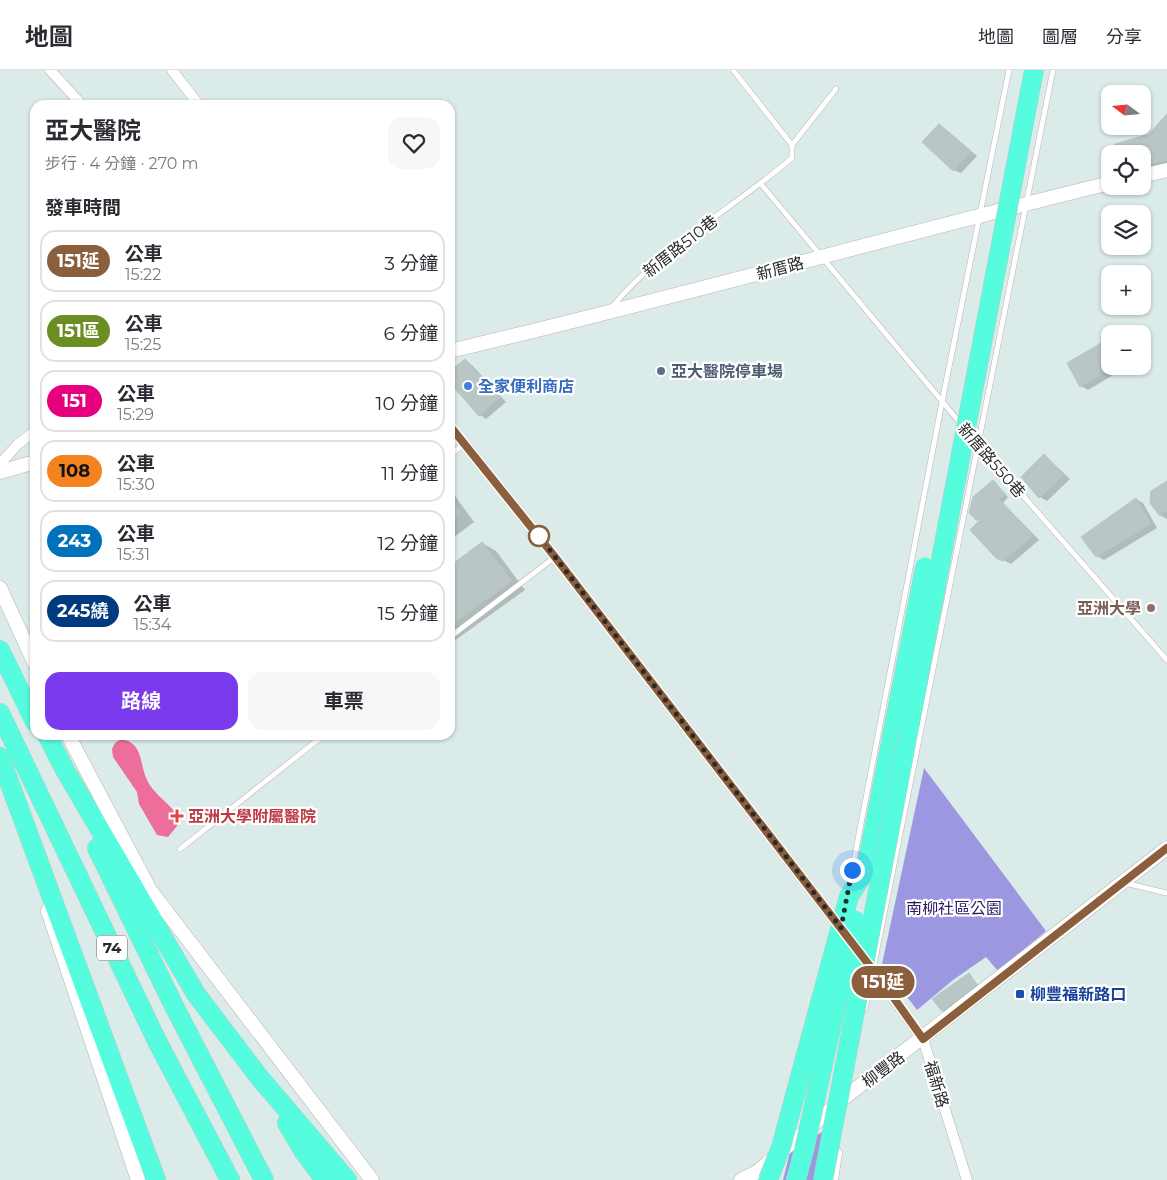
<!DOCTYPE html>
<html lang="zh-TW">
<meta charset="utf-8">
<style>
:root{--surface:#fff;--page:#f7f7f7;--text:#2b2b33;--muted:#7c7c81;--line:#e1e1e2;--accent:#7c3aed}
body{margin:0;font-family:Montserrat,"Noto Sans TC",sans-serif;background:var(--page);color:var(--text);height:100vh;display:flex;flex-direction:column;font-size:19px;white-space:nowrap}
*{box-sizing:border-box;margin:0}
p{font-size:16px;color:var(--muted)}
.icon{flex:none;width:28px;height:28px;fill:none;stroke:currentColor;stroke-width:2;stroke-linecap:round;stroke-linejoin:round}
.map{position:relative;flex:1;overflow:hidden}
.details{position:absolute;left:30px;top:30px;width:425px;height:640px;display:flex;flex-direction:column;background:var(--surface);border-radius:15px;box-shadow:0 1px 4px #0004}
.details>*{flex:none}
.badge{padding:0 10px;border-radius:16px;font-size:18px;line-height:32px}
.needle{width:32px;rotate:286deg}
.controls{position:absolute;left:1101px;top:15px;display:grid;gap:10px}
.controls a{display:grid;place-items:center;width:50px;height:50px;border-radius:10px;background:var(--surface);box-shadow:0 1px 4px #0004;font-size:25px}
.you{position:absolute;width:25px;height:25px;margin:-12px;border:4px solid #fff;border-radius:50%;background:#1a73e8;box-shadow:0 0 0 8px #1a73e833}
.map>.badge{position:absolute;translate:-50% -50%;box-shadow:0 0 0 2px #fff}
h2{padding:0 15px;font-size:19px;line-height:45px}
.round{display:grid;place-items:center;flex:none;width:52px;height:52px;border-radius:15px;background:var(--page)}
.overview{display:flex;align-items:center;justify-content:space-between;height:85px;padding:0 15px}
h1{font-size:24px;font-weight:700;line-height:38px}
.cta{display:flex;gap:10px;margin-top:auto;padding:10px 15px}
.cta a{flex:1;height:58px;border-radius:15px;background:var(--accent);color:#fff;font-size:20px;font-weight:700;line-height:58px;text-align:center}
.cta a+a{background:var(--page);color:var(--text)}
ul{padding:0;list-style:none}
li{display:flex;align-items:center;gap:15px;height:62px;margin:0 10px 8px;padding:0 5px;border:2px solid var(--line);border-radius:15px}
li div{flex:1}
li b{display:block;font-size:19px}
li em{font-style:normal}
li .badge{min-width:55px;font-weight:700;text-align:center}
header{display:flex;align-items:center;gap:30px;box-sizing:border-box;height:70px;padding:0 25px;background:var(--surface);border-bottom:1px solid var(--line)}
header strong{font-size:24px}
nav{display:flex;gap:28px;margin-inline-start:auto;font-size:18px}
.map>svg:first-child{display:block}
</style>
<header>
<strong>地圖</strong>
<nav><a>地圖</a><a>圖層</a><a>分享</a></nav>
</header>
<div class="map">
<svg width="1167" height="1110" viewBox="0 0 1167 1110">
<rect width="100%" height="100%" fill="#dbebea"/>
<g fill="#9b98e1">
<polygon points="924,698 1046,861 998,901 986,887 953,910 917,940 882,894"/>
<polygon points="838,1052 828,1110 783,1110 790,1082"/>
</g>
<path fill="#ed6e9b" d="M121 669C144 673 139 694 147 710 152 722 168 733 176 743L177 756 168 767 157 765 139 734 137 722 113 687 112 679 115 673Z"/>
<g fill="#0003">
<polygon points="1167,46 1167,95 1142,101 1142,84 1151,64"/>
<polygon points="939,55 977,86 961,103 954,100"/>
<polygon points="1101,275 1110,283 1110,296 1117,296 1120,301 1088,320 1081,316"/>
<polygon points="465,291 472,295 506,332 486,349 480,345 450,311 450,303"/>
<polygon points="1044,385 1070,409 1047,431 1040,427"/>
<polygon points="993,412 1008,427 1003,433 1039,470 1011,494 997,487 980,451 971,442"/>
<polygon points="1167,412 1167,449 1160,445"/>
<polygon points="450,419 474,452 450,470"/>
<polygon points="1136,429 1143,433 1157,458 1104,490 1097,486 1083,467"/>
<polygon points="482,473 496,481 525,520 450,574 450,497"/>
<polygon points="969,904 980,917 947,943 942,940"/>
</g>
<g fill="#bac6c6" stroke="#b5c6c6">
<polygon points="1167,44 1167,59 1149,64"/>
<polygon points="939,54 971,81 953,101 922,72"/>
<polygon points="1167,59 1167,90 1142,96 1142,84 1118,84 1115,74"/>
<polygon points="1101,273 1110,290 1110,296 1114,297 1080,317 1067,293"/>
<polygon points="465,289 500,327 479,346 450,313 450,301"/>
<polygon points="1044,384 1064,405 1039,428 1021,407"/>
<polygon points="993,410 1005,424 977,451 969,443 973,427"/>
<polygon points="1167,411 1167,440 1160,446 1150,433 1151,421"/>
<polygon points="1136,428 1151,454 1096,487 1081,467"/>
<polygon points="450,429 461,443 450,451"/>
<polygon points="1000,430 1033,466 1003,491 996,488 970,460"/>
<polygon points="482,472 512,511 450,556 450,496"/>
<polygon points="969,903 977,915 942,941 932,929"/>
</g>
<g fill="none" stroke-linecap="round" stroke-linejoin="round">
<defs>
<g id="service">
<polyline points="792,75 836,19"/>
<polyline points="761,114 961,354"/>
<path d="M611 238C661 178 732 139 792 88V75L733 0"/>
<polyline points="976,372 1167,590"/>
<polyline points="450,385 464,374"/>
<polyline points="450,567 555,487"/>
<polyline points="180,779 324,665"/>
<polyline points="850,811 942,332 1009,0"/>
<polyline points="1125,813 1167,823"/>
<polyline points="865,939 1053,0"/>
</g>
<g id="minor">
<polyline points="50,0 82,35"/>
<polyline points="172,0 199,35"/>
<polyline points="450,356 555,487 841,859"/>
<polyline points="0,394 18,374 35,361"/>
<polyline points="865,890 923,969 967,1110"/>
<polyline points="833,1110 837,1083"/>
</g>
<g id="tertiary">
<polyline points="1142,106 1167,100"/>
<path d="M450 281C671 229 889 167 1110 113"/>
<polyline points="0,402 35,392"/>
<polyline points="0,518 35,594"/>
<polyline points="68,665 150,820 372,1110"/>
<polyline points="48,841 138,1110"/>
<polyline points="741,1110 757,1102 849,1024 1167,778"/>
</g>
<g id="motorway">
<polyline points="0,580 35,652"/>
<polyline points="0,643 157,971 230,1110"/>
<polyline points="47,665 65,700 196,924 259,1007 347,1110"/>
<polyline points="0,687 156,1110"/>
<polyline points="97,778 174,936 264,1110"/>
<polyline points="866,800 895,651"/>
<polyline points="287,1053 304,1082 325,1110"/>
<polyline points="796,1110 804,1080"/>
</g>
</defs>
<use href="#service" stroke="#bdb2af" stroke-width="6"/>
<use href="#minor" stroke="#bdb2af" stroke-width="11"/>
<use href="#tertiary" stroke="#bdb2af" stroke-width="15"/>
<use href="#motorway" stroke="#c7c7c7" stroke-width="20"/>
<use href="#service" stroke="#fff" stroke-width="5"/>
<use href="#minor" stroke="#fff" stroke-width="10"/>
<use href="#tertiary" stroke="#fff" stroke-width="14"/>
<use href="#motorway" stroke="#55fcdd" stroke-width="19"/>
<defs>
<g id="motorway-bridge">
<polyline points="895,651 925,497"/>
<polyline points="804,1080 855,850"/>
<polyline points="768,1110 781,1077 849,826 866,800"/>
<polyline points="823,1110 1034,0"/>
</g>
</defs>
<use href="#motorway-bridge" stroke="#c7c7c7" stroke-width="20" stroke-linecap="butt"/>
<use href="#motorway-bridge" stroke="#55fcdd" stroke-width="19"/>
</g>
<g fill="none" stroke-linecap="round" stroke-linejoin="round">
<defs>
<polyline id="line" points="450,356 555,487 886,917 923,969 1167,778"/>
</defs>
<use href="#line" stroke="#fff" stroke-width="11"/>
<use href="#line" stroke="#8b5e3c" stroke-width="8"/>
<polyline stroke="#292929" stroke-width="5" stroke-dasharray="0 9" points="539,466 841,858 852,800"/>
</g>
<circle fill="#5c6f8a" stroke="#fff" stroke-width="2" cx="661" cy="301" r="5"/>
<circle fill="#3f7fe0" stroke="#fff" stroke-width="2" cx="468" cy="316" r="5"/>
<circle fill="#fff" stroke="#8b5e3c" stroke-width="2.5" cx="539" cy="466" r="10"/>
<circle fill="#8d6e63" stroke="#fff" stroke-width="2" cx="1151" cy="538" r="5"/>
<path fill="#e0444e" stroke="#fff" stroke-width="2" d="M174.5 738.5h5v5h5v5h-5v5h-5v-5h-5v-5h5z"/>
<rect fill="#1a4fb4" stroke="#fff" stroke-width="2" x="1015" y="919" width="10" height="10" rx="2.5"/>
<g text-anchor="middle" stroke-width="4.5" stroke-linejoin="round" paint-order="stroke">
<rect fill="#fff" stroke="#696969" stroke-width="1" x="97" y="865.5" width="30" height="25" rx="4"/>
<g font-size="15" font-weight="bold" fill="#292929">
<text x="112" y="883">74</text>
</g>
<g font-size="16" fill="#292929" stroke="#fff">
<text transform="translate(680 176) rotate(-38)" y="6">新厝路510巷</text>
<text transform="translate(780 198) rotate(-15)" y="6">新厝路</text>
<text transform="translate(992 390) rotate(49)" y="6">新厝路550巷</text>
<text transform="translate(883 999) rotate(-37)" y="6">柳豐路</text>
<text transform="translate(937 1014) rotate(73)" y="6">福新路</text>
</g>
<g font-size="16" font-weight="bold" fill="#4e5e75" stroke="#fff" text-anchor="start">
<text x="671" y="307">亞大醫院停車場</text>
</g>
<g font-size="16" font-weight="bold" fill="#366cbe" stroke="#fff" text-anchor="start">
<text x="478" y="322">全家便利商店</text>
</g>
<g font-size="16" font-weight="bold" fill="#785e54" stroke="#fff" text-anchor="end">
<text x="1141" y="544">亞洲大學</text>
</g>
<g font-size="16" font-weight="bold" fill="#be3a42" stroke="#fff" text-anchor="start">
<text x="188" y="752">亞洲大學附屬醫院</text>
</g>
<g font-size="16" fill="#281b64" stroke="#fff">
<text x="954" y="844">南柳社區公園</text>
</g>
<g font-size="16" font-weight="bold" fill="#164399" stroke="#fff" text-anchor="start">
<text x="1030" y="930">柳豐福新路口</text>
</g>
</g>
</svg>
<div class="controls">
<a><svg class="needle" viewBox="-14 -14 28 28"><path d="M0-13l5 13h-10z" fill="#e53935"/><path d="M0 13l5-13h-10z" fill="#7c7c81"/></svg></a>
<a><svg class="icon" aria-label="locate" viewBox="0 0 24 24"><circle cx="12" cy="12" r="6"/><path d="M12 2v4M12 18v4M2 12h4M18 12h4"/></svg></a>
<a><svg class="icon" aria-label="layers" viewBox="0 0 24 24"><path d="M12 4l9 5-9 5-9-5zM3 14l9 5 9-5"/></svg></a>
<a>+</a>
<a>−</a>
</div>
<div class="you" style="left:852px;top:800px"></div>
<b class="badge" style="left:883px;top:912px;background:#8b5e3c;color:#fff">151延</b>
<section class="details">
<div class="overview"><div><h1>亞大醫院</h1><p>步行 · 4 分鐘 · 270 m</p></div><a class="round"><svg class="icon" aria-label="heart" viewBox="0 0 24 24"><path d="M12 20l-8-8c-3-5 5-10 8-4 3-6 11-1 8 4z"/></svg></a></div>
<h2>發車時間</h2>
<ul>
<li><span class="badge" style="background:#8b5e3c;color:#fff">151延</span><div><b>公車</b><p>15:22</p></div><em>3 分鐘</em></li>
<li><span class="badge" style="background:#6b8e23;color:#fff">151區</span><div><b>公車</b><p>15:25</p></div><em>6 分鐘</em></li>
<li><span class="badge" style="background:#e6007e;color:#fff">151</span><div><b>公車</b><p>15:29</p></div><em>10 分鐘</em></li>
<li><span class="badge" style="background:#f58220;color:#111">108</span><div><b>公車</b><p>15:30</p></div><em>11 分鐘</em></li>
<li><span class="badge" style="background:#0072bc;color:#fff">243</span><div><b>公車</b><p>15:31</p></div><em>12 分鐘</em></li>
<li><span class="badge" style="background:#003b80;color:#fff">245繞</span><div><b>公車</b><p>15:34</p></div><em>15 分鐘</em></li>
</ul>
<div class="cta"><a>路線</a><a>車票</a></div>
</section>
</div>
